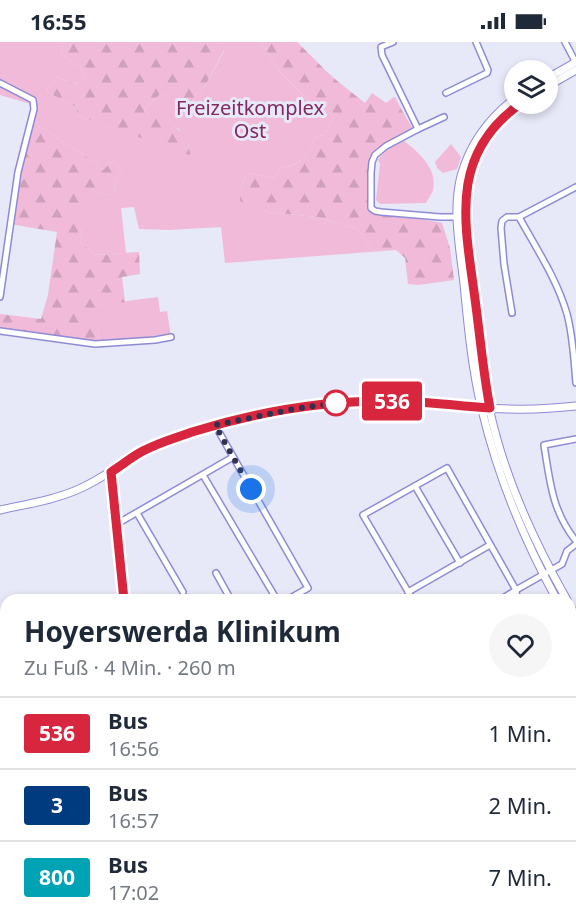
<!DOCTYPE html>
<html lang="de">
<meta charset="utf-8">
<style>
:root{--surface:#fff;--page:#f6f6f7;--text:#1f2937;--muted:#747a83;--line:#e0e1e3}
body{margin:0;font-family:"Noto Sans",sans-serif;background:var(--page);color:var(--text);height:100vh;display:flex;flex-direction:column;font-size:22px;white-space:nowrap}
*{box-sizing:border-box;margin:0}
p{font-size:20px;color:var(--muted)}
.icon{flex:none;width:33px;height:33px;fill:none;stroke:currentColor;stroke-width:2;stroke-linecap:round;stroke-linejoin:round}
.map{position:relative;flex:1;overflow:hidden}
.drawer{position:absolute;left:0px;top:552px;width:576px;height:330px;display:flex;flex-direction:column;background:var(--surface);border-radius:18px 18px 0 0;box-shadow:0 3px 9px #0003}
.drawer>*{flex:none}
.badge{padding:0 12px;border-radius:4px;font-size:21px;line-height:39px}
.buttons{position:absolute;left:504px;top:18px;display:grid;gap:12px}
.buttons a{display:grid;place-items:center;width:54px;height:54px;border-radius:50%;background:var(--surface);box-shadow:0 3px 9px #0003;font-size:30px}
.you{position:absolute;width:30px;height:30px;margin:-15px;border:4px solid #fff;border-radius:50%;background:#1a73e8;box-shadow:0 0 0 9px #1a73e833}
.map>.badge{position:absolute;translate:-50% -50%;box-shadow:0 0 0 3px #fff}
.round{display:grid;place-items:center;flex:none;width:63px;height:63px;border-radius:32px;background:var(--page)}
.headline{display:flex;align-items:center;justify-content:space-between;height:102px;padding:0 24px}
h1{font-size:28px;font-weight:700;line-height:45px}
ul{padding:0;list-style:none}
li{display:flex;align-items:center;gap:18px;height:72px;padding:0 24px;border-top:2px solid var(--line)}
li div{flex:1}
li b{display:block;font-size:22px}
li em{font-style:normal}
li .badge{min-width:66px;font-weight:700;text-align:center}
.status{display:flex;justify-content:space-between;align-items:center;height:42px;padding:0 30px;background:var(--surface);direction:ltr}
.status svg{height:16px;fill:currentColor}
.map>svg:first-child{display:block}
</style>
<div class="status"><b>16:55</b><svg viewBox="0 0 49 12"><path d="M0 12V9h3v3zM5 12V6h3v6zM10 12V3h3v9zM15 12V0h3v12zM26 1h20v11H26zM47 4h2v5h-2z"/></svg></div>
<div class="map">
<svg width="576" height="882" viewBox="0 0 576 882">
<defs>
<pattern id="forest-firs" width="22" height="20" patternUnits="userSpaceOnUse" patternTransform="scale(1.5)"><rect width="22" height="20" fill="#f1bad8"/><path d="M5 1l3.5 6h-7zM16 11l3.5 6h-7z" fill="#cfa0bb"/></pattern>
</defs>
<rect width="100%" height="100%" fill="#e7e8f8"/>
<g fill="#f1bad8">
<path d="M0 0H65L61 7 62 13 80 25 85 37 79 42 66 39 57 34 52 45 48 46 47 50 76 65 78 74 189 112V103L179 87 152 74 144 68 161 51 195 70 193 59 196 53 204 46 224 9 217 0H261L278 28 306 56 334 74 325 93 314 95C312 112 297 126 280 125L275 136 247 131 240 146 241 159 268 170 317 175 358 187 372 209 396 208V175L369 171C370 164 371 158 372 151 372 139 367 123 375 113 380 105 391 100 399 96L413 89V88L395 55 386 61 372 51 365 61C341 42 317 23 297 0L331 34 365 61 372 51 386 61 394 55 414 89C401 95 382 102 374 114 368 125 372 140 372 151 371 158 370 164 370 170L397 175 396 208 225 221 221 185 169 188 139 187 134 165 121 166 126 211 96 213 80 200 82 185V147H93L100 153 114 152 115 137 122 126 112 119 103 128 90 117 31 79 34 67V63L0 53Z"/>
<path d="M403 98C418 110 438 126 433 148 432 152 428 157 426 161L380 162 376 158 380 122 378 118C385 108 393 104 403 98Z"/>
<polygon points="451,102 461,115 457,127 443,131 437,126 435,120"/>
<polygon points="158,255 160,270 167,269 171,295 95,302 99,294 96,263"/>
<polygon points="274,876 347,876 337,882 278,882"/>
</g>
<g fill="url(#forest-firs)">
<path d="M65 0H217L224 8 204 46 196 53 193 59 195 71 161 51 144 68C164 83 189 82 190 113L78 74 76 65 47 50 48 46 52 45 57 34 66 39 78 42 85 37 80 25 62 13 61 7Z"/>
<path d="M261 0H297L331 34 365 61 372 51 386 61 394 55 414 89 375 113 370 170 432 179 442 181 450 206 454 238 418 243 408 242 405 216 396 208 372 209 358 187 317 175 268 170 240 159V146L247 131 275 136 280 125C297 127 312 111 314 95L325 93 334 74 306 56 278 28Z"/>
<polygon points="31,79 90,117 103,128 112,119 122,126 115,137 114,152 100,153 93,147 82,147 82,185 80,200 96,213 139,210 140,232 122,235 125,260 97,263 99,294 95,302 0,289 0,272 41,277 48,253 57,190 10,182"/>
</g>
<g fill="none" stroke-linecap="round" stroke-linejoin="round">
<defs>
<g id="minor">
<polyline points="393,0 381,5 382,13 418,87 386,104 375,113 372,120 371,131 371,166 375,169 381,170 440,175 465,175"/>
<polyline points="565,0 576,21"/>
<polyline points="0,41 33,58 34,67 18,130 0,255"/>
<polyline points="446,51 487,31 488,28 476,0"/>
<polyline points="418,87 444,75"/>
<path d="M519 175C536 206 557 237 567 272 573 294 574 318 576 341"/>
<polyline points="512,271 504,222 501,186 502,179 507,175 519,175 576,145"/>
<polyline points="0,289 95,302 155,298 171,295"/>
<polyline points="215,383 308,546 287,558"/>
<path d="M576 397 544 403C550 440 552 469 576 499"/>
<polyline points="203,433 277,558"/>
<polyline points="415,444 460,521"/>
<polyline points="137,471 183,550"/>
<polyline points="115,483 233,415"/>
<polyline points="216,531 231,558"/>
<polyline points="408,550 490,503"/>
<polyline points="413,558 363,473 447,426 516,548 500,558"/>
<polyline points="517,558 516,548 562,522 567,509 576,502"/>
<polyline points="0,605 6,628"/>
<polyline points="570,650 576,661"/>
<polyline points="0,651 6,655"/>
<polyline points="570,709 576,705"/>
<polyline points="0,729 6,724"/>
<polyline points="570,806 576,802"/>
<polyline points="4,808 6,806"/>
<polyline points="541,876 544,882"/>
</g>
<g id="tertiary">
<polyline points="548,36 576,20"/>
<polyline points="548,44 576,28"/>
<path d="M514 57C488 77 470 101 461 134 452 169 460 206 464 242 468 284 472 327 482 368 498 435 524 498 557 558"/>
<path d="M520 62C447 114 466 185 476 261 480 295 482 331 489 365 503 433 533 498 567 558"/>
<polyline points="111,430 124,558"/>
<path d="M0 468C27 462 54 458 79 447 102 437 120 422 142 410 168 395 207 384 236 378 292 366 350 356 408 359 429 360 450 363 471 365 506 368 542 368 576 364"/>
<polyline points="570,564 576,574"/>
<polyline points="570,581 576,592"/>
<polyline points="570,759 576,756"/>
<polyline points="265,876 269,882"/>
<polyline points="353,882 363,876"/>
</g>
</defs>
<use href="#minor" stroke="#8e8bd6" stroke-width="8"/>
<use href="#tertiary" stroke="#8e8bd6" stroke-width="9"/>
<use href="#minor" stroke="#fff" stroke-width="5"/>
<use href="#tertiary" stroke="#fff" stroke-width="7"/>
</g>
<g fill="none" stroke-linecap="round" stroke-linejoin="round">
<defs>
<path id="line" d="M124 558 111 430C121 424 130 416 141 410 157 401 175 396 192 390 253 371 320 359 385 359 420 358 455 364 490 366 483 330 480 293 475 257 465 182 448 113 520 62"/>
</defs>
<use href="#line" stroke="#fff" stroke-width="14"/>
<use href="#line" stroke="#d7263d" stroke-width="9"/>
<polyline stroke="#31304f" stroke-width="6" stroke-dasharray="0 10.8" points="251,447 215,383 294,367 336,361"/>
</g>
<circle fill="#fff" stroke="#d7263d" stroke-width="3" cx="336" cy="361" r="12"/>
<g text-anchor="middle" stroke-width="6" stroke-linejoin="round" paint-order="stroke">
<g font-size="20" fill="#812a62" stroke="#e7e8f8">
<text x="250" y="73">Freizeitkomplex<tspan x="250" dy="23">Ost</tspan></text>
</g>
</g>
</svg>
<div class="buttons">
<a><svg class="icon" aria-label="layers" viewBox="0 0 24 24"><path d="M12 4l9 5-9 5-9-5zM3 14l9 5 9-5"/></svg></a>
</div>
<div class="you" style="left:251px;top:447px"></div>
<b class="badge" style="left:392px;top:359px;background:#d7263d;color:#fff">536</b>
<section class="drawer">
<div class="headline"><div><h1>Hoyerswerda Klinikum</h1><p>Zu Fuß · 4 Min. · 260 m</p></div><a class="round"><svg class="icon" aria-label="heart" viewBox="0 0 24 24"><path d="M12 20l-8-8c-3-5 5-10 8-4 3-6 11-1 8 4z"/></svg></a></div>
<ul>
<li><span class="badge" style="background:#d7263d;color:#fff">536</span><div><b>Bus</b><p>16:56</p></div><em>1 Min.</em></li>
<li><span class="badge" style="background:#003b80;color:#fff">3</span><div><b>Bus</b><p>16:57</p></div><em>2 Min.</em></li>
<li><span class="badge" style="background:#00a3b4;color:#fff">800</span><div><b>Bus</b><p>17:02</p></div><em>7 Min.</em></li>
</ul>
</section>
</div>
